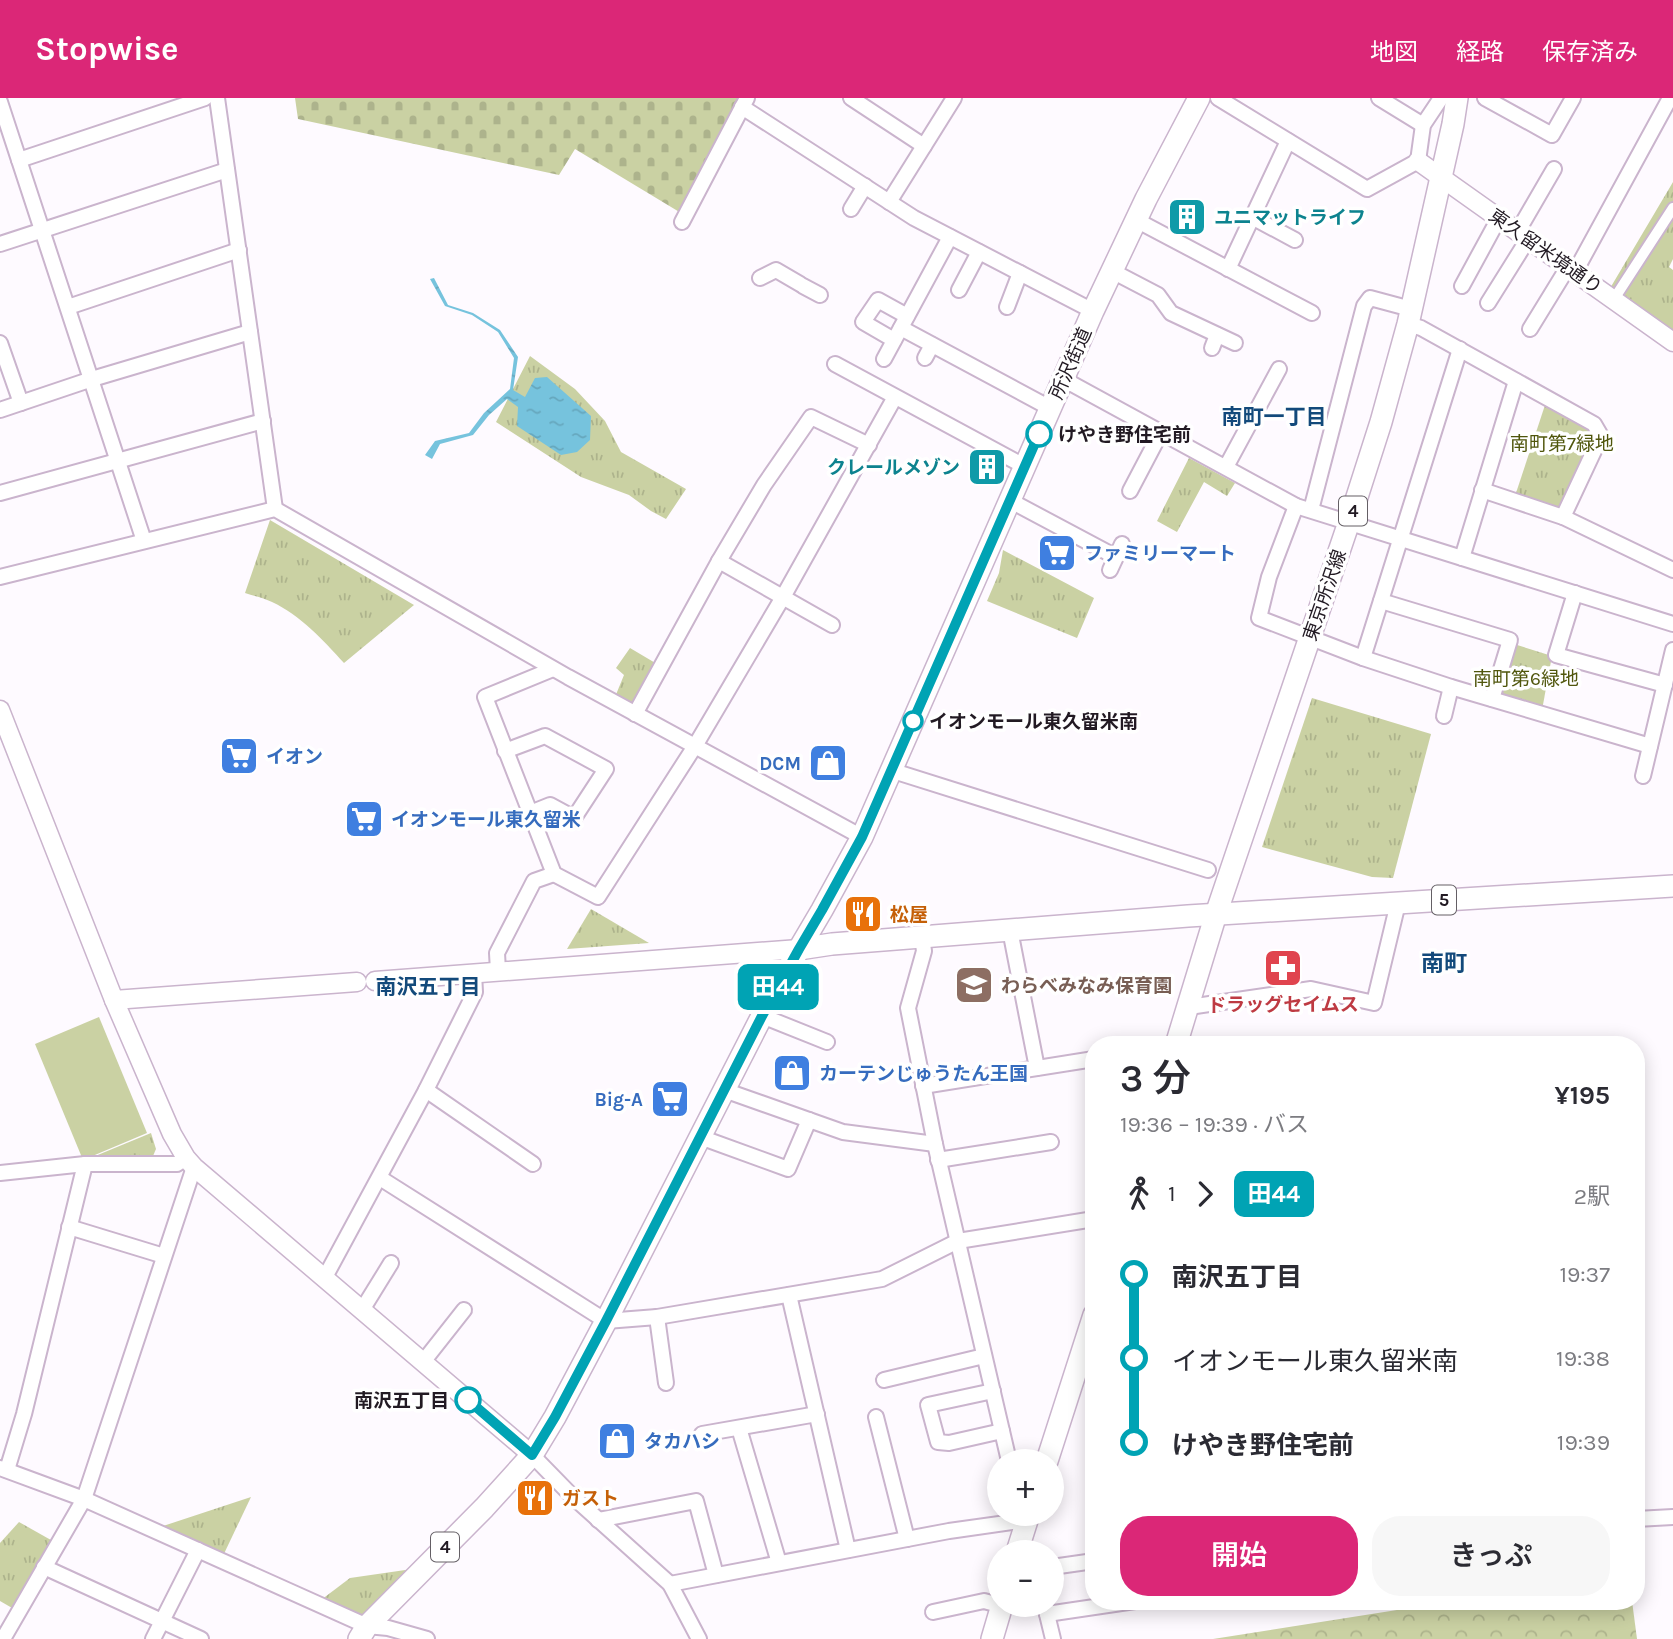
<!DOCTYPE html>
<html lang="ja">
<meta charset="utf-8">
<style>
:root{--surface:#fff;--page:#f7f7f7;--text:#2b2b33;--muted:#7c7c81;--accent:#db2777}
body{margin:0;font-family:Karla,"Noto Sans JP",sans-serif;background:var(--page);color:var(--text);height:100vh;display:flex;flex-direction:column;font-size:26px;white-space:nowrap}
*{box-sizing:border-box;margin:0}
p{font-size:23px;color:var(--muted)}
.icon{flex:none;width:38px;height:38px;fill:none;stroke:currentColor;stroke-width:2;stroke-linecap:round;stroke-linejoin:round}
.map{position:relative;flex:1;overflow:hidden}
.sheet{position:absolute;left:1085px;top:938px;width:560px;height:574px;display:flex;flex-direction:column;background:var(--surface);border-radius:28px;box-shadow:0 4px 18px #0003}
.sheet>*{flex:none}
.badge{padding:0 14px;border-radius:10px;font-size:24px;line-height:46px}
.buttons{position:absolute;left:987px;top:1351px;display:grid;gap:14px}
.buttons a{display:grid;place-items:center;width:77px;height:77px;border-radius:50%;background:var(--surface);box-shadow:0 4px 18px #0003;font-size:35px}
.map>.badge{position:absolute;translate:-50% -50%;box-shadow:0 0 0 4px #fff}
.legs{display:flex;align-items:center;gap:10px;height:77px;padding:0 35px;font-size:23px}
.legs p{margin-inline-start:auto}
.headline{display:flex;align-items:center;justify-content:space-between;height:119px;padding:0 35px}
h1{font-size:38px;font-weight:600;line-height:52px}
.cta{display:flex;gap:14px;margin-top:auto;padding:14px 35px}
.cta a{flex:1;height:80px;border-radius:28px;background:var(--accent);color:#fff;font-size:28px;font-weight:600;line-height:80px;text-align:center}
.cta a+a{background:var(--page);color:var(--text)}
ul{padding:0 35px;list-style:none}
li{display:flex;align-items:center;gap:24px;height:84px;font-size:26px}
li i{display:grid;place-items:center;width:10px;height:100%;margin:0 9px;background:currentColor}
li i::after{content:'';width:18px;height:18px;margin:-9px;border:5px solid;border-radius:50%;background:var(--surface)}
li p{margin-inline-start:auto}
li:first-child i{background:linear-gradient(#0000 50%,currentColor 0)}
li:last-child i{background:linear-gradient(currentColor 50%,#0000 0)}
header{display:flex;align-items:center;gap:42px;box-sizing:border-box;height:98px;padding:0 35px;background:var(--accent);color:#fff}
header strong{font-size:33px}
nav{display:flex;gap:38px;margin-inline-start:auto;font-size:24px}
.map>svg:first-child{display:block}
</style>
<header>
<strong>Stopwise</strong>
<nav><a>地図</a><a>経路</a><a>保存済み</a></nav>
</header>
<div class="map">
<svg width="1673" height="1541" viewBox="0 0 1673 1541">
<defs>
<pattern id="forest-crowns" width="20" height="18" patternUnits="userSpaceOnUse" patternTransform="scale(1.75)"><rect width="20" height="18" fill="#cad1a3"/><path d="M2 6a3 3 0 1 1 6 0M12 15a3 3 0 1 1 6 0" fill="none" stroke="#adb38c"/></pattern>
<pattern id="cemetery-stones" width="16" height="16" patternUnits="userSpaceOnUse" patternTransform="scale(1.75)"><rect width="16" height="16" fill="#cad1a3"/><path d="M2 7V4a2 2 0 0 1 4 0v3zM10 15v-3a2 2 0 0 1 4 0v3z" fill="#adb38c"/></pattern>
<pattern id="park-tufts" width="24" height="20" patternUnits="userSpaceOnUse" patternTransform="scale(1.75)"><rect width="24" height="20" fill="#cad1a3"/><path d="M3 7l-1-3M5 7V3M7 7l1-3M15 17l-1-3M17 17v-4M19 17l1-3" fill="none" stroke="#adb38c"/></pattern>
<pattern id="water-ripples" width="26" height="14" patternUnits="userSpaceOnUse" patternTransform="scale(1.75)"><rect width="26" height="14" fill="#76c3dd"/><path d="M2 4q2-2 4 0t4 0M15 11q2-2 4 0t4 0" fill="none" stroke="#66a7bd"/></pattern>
</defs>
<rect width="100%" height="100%" fill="#fefaff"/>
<polygon fill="#cad1a3" points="99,919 147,1035 83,1062 35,946"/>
<polygon fill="url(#forest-crowns)" points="1454,1503 1632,1503 1637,1541 1213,1541"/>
<polygon fill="url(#cemetery-stones)" points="295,0 740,0 681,115 575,51 559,77 298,21"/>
<g fill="url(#park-tufts)">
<polygon points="1673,84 1673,161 1669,169 1673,172 1673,238 1609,192"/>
<polygon points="530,258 575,291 605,323 621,354 686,391 666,421 651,413 629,397 581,379 496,324"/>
<polygon points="1546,304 1590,328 1597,338 1559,412 1515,398"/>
<polygon points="1189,360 1235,385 1227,398 1204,384 1177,434 1157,423"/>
<path d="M270 422 414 507 344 565C323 542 300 517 272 504 264 500 254 498 245 495Z"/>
<polygon points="1003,452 1094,500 1077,540 987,503 999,475"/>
<polygon points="1514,546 1552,558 1542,612 1497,599"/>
<polygon points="630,550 657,566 632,609 615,599 624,577 616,570"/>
<polygon points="1312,600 1431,636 1393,780 1372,779 1262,749"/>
<polygon points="591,811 649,845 567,851"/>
<polygon points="151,1035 156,1051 153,1058 88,1061"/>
<polygon points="251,1399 221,1462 151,1432"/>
<polygon points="19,1424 58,1446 19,1514 0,1503 0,1445"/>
<polygon points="426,1469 367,1528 317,1505 350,1480"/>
</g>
<polygon fill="url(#water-ripples)" points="434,180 448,207 473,215 500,232 518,259 513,292 525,299 535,280 547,279 591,318 590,342 577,354 561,357 517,328 518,309 507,301 489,317 473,337 440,346 432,361 425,357 435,343 469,335 484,315 510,291 514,260 498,234 472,217 445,208 430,181"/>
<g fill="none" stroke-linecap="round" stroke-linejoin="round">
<defs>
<polyline id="pedestrian" points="1614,201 1673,110"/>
<g id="minor">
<polyline points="217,0 275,411"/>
<polyline points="851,0 924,48"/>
<polyline points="1218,0 1367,91 1418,63 1423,27 1441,0"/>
<polyline points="1379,0 1423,27"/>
<polyline points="1485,0 1552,37 1573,0"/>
<polyline points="0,4 144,443"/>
<polyline points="742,9 914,120 1093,213"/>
<polyline points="19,62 205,0"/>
<polyline points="889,104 954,0"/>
<polyline points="851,111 865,88"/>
<polyline points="1252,119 1295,142"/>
<polyline points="1136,122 1312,215"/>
<polyline points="682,124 747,0"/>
<polyline points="1518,133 1554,71"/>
<polyline points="0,146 227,72"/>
<polyline points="1228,171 1288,43"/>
<polyline points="1112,173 1158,197 1171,215 1235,245"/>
<polyline points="1575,174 1670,0"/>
<polyline points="760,180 776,172 800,186"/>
<polyline points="803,188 820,197"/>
<polyline points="1462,188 1499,120"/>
<polyline points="959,192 979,154"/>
<polyline points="1488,205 1528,141"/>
<polyline points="68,209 239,152"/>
<polyline points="1007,209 1020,175"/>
<polyline points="1408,226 1421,230 1594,326 1601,338 1563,419 1673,472"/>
<polyline points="901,230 1050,310"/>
<polyline points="1530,231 1568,169"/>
<polyline points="894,242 863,224 878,202 907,218"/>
<polyline points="0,245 21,305"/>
<polyline points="1212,250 1217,237"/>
<polyline points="925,260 932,247"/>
<polyline points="884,261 950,139"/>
<polyline points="835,266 1024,368"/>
<polyline points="1063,281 1296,408 1673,526"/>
<polyline points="0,312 92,281 250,234"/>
<polyline points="1226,369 1279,271"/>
<polyline points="1482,392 1563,419"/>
<polyline points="1130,393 1161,334"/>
<polyline points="0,395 263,323"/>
<polyline points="1009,402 1116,459"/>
<polyline points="1296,408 1269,479 1259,520 1363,560 1451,589 1650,648"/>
<polyline points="1311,412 1364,208 1370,200 1411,211"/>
<polyline points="1462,460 1516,283"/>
<polyline points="719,463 832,527"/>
<polyline points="1110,472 1122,446"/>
<polyline points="0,479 275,411 568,579 862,739"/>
<polyline points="1575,495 1556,557 1665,587"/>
<polyline points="1381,503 1510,542 1492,601"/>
<polyline points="1363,560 1460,251"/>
<polyline points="553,571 485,599 554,776 598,799 695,648 783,499 895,299"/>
<polyline points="635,616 719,463 764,387 811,319 869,347"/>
<polyline points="1444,618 1451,589"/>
<polyline points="505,653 545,638 606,671 574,720 550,707 530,715"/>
<polyline points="890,672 1208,772"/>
<polyline points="1643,678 1673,552"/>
<polyline points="1010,832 1037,970"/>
<polyline points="922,839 924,853 908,910 935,1046 1009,1363"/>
<polyline points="498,873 497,855 534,783 554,776"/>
<polyline points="1189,909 1311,891 1374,905 1398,805"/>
<polyline points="762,918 827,944"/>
<polyline points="923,988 1094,961"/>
<polyline points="426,992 533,1066"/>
<polyline points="724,992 843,1034 935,1046"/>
<polyline points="700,1039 788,1071 809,1022"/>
<polyline points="938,1062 1051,1044"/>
<polyline points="0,1075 85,1066 177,1066 186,1060"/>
<polyline points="380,1080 606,1223 657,1219 882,1181 958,1143 1094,1121"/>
<polyline points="69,1129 164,1158"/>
<polyline points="324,1181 426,992 475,894 474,875"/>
<polyline points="789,1197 848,1452"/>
<polyline points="362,1212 391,1165"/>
<polyline points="657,1219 666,1285"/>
<polyline points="423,1264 464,1212"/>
<polyline points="884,1282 984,1258"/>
<polyline points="993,1293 928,1307 938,1344 949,1345 1002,1333"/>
<polyline points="876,1319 907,1441"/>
<polyline points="739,1330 779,1465"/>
<polyline points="702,1336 817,1316"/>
<polyline points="532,1357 572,1398 670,1486 699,1541"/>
<polyline points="0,1370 84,1401 367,1528 388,1530 427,1541"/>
<polyline points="7,1372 24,1316 85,1066"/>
<polyline points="1636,1421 1673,1419"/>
<polyline points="598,1422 696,1403 716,1477"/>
<polyline points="44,1469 201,1541"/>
<polyline points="1052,1469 1094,1463"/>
<polyline points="670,1486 949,1433 1027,1422"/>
<polyline points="1045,1508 1053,1541"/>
<polyline points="933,1514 984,1503 999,1507"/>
<polyline points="1047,1516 1135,1503"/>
<polyline points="3,1541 84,1401 194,1069"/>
<polyline points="153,1541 198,1452"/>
</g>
<g id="tertiary">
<polyline points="1418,63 1673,244"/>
<polyline points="0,612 114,902 172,1036 186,1060 194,1069 532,1357"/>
<polyline points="375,883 799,851"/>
<polyline points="114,902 357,884"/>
</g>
<g id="primary">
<polyline points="799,851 832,846 1188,818 1673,788"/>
<polyline points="1176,947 1216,816 1349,424 1381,324 1408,226 1453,26 1457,0"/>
<polyline points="1047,1363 1094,1217"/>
<polyline points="1017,1454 1029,1416"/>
<polyline points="359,1541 367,1528 484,1410 532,1357 555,1319 606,1223 762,918 799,851 822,812 862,739 1093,213 1146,101 1199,0"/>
<polyline points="992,1541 1002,1507"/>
</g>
</defs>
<use href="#pedestrian" stroke="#cab4cd" stroke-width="14"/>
<use href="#minor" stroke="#cab4cd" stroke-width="18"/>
<use href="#tertiary" stroke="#cab4cd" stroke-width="21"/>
<use href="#primary" stroke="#cab4cd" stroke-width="24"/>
<use href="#pedestrian" stroke="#fff" stroke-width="10"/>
<use href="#minor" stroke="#fff" stroke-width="14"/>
<use href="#tertiary" stroke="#fff" stroke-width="18"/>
<use href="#primary" stroke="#fff" stroke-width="21"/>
</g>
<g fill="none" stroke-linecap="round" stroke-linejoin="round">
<defs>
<polyline id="line-1" points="468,1302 532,1357 555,1319 606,1223 762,918 799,851 822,812 862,739 1039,336"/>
</defs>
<use href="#line-1" stroke="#fff" stroke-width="16"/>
<use href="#line-1" stroke="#00a3b4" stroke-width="10"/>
</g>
<defs>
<symbol id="building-square" viewBox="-11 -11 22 22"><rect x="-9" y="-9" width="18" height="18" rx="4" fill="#0f9aa8" stroke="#fff"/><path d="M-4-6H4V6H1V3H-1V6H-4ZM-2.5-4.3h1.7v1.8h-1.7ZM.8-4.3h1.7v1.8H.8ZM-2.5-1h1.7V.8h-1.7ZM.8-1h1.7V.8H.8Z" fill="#fff"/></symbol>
<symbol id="supermarket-square" viewBox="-11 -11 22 22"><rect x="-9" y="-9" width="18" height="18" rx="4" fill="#3f7fe0" stroke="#fff"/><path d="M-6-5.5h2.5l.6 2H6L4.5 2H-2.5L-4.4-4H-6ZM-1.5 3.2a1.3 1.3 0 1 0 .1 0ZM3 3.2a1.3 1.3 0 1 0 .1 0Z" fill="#fff"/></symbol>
<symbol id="shop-square" viewBox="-11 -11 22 22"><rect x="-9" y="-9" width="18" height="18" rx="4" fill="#3f7fe0" stroke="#fff"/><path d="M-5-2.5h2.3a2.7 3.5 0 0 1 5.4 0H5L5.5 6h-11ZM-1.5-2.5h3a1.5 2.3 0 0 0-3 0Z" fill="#fff"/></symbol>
<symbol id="restaurant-square" viewBox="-11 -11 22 22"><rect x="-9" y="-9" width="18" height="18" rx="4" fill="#e8710a" stroke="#fff"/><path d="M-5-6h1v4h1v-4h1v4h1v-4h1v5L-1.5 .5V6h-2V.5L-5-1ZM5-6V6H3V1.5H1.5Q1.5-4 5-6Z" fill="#fff"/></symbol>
<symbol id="pharmacy-square" viewBox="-11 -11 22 22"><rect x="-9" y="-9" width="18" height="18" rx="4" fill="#e0444e" stroke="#fff"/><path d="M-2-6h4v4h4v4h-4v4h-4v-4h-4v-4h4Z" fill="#fff"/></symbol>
<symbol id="school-square" viewBox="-11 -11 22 22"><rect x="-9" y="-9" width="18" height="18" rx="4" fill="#8d6e63" stroke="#fff"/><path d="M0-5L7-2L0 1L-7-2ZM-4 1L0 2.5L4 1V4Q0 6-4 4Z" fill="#fff"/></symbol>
</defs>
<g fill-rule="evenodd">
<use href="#building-square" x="1165" y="97" width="44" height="44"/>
<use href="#building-square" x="965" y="347" width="44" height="44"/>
<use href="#supermarket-square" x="1035" y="433" width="44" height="44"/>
<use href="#supermarket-square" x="217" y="636" width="44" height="44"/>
<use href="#shop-square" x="806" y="643" width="44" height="44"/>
<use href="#supermarket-square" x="342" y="699" width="44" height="44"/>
<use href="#restaurant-square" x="841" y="794" width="44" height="44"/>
<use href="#pharmacy-square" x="1261" y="848" width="44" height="44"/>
<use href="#school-square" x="952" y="865" width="44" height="44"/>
<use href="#shop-square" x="770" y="953" width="44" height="44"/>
<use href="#supermarket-square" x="648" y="979" width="44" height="44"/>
<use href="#shop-square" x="595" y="1321" width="44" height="44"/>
<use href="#restaurant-square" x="513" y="1378" width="44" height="44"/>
</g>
<g fill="#fff" stroke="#00a3b4" stroke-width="3.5">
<circle cx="1039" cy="336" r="12"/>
<circle cx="913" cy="623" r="9"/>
<circle cx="468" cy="1302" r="12"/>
</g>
<g text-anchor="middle" stroke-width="7" stroke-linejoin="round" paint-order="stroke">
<g fill="#fff" stroke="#645f65" stroke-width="2">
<rect x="1339" y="398.5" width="28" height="29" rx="5"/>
<rect x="1432" y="787.5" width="24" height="29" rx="5"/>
<rect x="431" y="1434.5" width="28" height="29" rx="5"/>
</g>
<g font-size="18" font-weight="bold" fill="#221a23">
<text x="1353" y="419">4</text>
<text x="1444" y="808">5</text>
<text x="445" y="1455">4</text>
</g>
<g font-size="19" font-weight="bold" fill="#0d838f" stroke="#fff" text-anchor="start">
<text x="1214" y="126">ユニマットライフ</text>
<text x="960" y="376" text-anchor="end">クレールメゾン</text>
</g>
<g font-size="19" fill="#221a23" stroke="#fff">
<text transform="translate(1546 153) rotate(35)" y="7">東久留米境通り</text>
<text transform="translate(1070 265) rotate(-66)" y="7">所沢街道</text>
<text transform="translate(1324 497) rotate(-71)" y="7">東京所沢線</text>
</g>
<g font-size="19" font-weight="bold" fill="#221a23" stroke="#fff" text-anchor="start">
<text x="1058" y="343">けやき野住宅前</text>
<text x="929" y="630">イオンモール東久留米南</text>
<text x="449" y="1309" text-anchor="end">南沢五丁目</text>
</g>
<g font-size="19" fill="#50560c" stroke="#fff">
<text x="1562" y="352">南町第7緑地</text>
<text x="1526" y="587">南町第6緑地</text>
</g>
<g font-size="19" font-weight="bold" fill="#366cbe" stroke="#fff" text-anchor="start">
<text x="1084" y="462">ファミリーマート</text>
<text x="266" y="665">イオン</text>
<text x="801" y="672" text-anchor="end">DCM</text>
<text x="391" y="728">イオンモール東久留米</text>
<text x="819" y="982">カーテンじゅうたん王国</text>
<text x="643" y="1008" text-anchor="end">Big-A</text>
<text x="644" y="1350">タカハシ</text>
</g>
<g font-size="19" font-weight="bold" fill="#c56008" stroke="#fff" text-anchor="start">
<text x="890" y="823">松屋</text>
<text x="562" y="1407">ガスト</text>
</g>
<g font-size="19" font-weight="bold" fill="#785e54" stroke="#fff" text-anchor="start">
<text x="1001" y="894">わらべみなみ保育園</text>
</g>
<g font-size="19" font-weight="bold" fill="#be3a42" stroke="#fff">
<text x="1283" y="913">ドラッグセイムス</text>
</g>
<g font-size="21" font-weight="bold" fill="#134a7b" stroke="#fff">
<text x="1274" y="326">南町一丁目</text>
<text x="428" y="896">南沢五丁目</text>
</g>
<g font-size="23" font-weight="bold" fill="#134a7b" stroke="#fff">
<text x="1444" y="873">南町</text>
</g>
</g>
</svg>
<div class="buttons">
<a>+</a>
<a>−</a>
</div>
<b class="badge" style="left:778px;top:889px;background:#00a3b4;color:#fff">田44</b>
<section class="sheet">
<div class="headline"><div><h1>3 分</h1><p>19:36 – 19:39 · バス</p></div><b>¥195</b></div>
<div class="legs"><svg class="icon" aria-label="walk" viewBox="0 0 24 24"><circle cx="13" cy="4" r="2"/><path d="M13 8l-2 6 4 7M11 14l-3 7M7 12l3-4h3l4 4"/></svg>1<svg class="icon" aria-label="forward" viewBox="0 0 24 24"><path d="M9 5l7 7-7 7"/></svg><b class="badge" style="background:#00a3b4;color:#fff">田44</b><p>2駅</p></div>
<ul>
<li><i style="color:#00a3b4"></i><b>南沢五丁目</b><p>19:37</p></li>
<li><i style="color:#00a3b4"></i><span>イオンモール東久留米南</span><p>19:38</p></li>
<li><i style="color:#00a3b4"></i><b>けやき野住宅前</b><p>19:39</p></li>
</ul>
<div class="cta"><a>開始</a><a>きっぷ</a></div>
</section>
</div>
